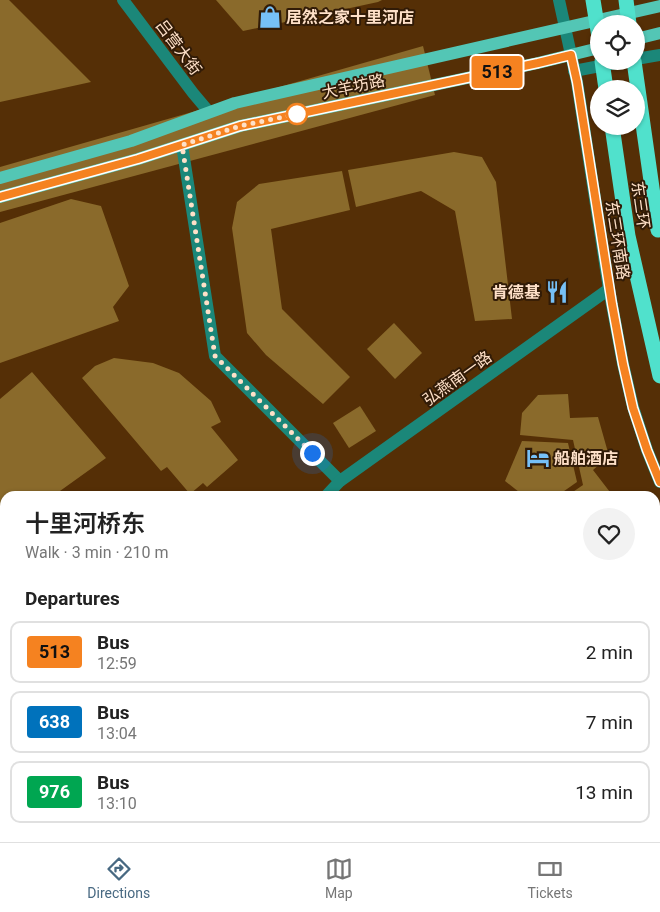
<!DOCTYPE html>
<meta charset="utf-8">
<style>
:root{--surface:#fff;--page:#f2f2f2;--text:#222;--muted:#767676;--line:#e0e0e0;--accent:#486982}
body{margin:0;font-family:Roboto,"Noto Sans SC",sans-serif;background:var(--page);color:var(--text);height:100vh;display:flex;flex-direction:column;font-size:19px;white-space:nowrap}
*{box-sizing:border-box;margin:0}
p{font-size:16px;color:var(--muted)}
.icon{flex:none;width:28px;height:28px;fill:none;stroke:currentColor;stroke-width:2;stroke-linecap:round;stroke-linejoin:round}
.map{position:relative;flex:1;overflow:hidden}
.sheet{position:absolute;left:0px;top:491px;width:660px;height:351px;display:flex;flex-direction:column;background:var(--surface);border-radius:15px 15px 0 0;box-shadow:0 1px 4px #0004}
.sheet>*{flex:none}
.badge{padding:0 10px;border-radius:4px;font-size:18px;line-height:32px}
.fabs{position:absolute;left:590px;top:15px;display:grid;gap:10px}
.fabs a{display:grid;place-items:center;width:55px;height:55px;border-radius:50%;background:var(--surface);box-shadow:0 1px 4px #0004;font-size:25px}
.you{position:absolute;width:25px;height:25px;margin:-12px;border:4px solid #fff;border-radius:50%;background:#1a73e8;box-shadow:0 0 0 8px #1a73e833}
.map>.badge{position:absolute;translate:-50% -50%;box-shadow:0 0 0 2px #fff}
h2{padding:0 25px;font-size:19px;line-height:45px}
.round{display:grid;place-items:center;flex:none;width:52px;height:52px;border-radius:26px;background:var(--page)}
.summary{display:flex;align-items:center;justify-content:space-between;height:85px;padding:0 25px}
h1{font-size:24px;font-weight:600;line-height:38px}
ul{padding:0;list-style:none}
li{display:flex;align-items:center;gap:15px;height:62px;margin:0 10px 8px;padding:0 15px;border:2px solid var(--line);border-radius:10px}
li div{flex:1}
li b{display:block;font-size:19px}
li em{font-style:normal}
li .badge{min-width:55px;font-weight:700;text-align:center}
.dock{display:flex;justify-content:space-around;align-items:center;height:70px;border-top:1px solid var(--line);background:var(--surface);font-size:14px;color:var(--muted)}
.dock a{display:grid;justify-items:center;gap:2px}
.dock .active{color:var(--accent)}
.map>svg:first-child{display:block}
</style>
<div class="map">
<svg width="660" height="842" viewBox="0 0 660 842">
<rect width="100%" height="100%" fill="#552f06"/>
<g fill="#8a6a2b">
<polygon points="0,0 9,0 91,82 0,102"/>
<polygon points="216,0 382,0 378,2 243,31"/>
<polygon points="423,46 435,95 0,212 0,167"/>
<polygon points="454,152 482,157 496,182 512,319 475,321 455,211 421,191 356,207 348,170"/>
<polygon points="342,171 350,210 271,229 282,309 350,377 323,404 266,355 247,333 232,228 237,202 259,184"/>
<polygon points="71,199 101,206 129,286 113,307 119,321 0,363 0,223"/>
<polygon points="394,323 422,353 395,379 367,349"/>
<polygon points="114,358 153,363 179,373 211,401 221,422 211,427 238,460 207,487 203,483 190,494 167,467 161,471 82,378 95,366"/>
<polygon points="32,372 106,458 53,496 5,496 5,538 0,532 0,399"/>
<polygon points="568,394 570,418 598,417 609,456 593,470 613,496 567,496 583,485 573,440 520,435 522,413 538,395"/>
<polygon points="360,406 376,431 349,448 333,423"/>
<polygon points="522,441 568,443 577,482 557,496 524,496 505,481"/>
<polygon points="5,649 5,708 0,702 0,653"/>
<polygon points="51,838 118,838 113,842 46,842"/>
<polygon points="395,838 417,838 414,842 392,842"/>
<polygon points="453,838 494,838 500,842 450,842"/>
</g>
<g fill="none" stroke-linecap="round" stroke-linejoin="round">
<g stroke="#1b8779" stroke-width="12">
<polyline points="123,0 193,93 209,112"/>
<polyline points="559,0 577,82 609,289 623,364 633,407 647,450 660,482"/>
<polyline points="636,59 660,55"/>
<polyline points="574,71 626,61"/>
<polyline points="182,145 215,356 340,481"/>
<polyline points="326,496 340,481 609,289"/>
<polyline points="655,764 660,758"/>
<polyline points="0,815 5,811"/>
<polyline points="265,838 271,842"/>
<polyline points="592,842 596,838"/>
</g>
<g stroke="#53c6b5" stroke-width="12">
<polyline points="636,39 660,33"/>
<polyline points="0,178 131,141 235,103 660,6"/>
<polyline points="0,197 138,159 240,126 538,63 599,48"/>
</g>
<polyline stroke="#50e1cc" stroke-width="15" points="612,126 628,236 660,376"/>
<g stroke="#50e1cc" stroke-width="15">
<polyline points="593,0 599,37"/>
<polyline points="626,0 629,24"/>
<polyline points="602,61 606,89"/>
<polyline points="634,61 658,230"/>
</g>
</g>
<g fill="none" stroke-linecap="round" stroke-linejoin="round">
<defs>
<polyline id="line" points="0,197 138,159 240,126 538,63 571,55 577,82 612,304 623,364 633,408 647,450 660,482"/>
</defs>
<use href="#line" stroke="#fff" stroke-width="11"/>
<use href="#line" stroke="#f58220" stroke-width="8"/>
<polyline stroke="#fee0c8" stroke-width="5" stroke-dasharray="0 9" points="297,114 240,126 182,145 215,356 312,453"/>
</g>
<defs>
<symbol id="shop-bare" viewBox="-9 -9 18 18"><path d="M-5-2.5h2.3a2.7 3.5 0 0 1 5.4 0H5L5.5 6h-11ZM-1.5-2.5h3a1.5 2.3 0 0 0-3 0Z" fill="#76c0f7" stroke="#311b07" stroke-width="2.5" paint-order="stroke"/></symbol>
<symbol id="restaurant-bare" viewBox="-9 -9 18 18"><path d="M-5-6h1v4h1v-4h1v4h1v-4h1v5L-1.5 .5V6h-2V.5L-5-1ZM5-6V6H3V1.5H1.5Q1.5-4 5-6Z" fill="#76c0f7" stroke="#311b07" stroke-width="2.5" paint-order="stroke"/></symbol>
<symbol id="hotel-bare" viewBox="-9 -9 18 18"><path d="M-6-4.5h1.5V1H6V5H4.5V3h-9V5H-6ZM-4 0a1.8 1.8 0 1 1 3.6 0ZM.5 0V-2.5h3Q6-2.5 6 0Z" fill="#76c0f7" stroke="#311b07" stroke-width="2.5" paint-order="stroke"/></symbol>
</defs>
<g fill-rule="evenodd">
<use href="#shop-bare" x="254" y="1" width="32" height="32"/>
<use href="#restaurant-bare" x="541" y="276" width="32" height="32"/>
<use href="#hotel-bare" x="522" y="442" width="32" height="32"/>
</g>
<circle fill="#fff" stroke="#f58220" stroke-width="2.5" cx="297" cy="114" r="10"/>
<g text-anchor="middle" stroke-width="4" stroke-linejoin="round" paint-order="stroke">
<g font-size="16" font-weight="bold" fill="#fee0c8" stroke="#311b07" text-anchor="start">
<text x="286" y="23">居然之家十里河店</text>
<text x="540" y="298" text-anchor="end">肯德基</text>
<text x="554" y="464">船舶酒店</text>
</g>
<g font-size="16" fill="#fee0c8" stroke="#311b07">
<text transform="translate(179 47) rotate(53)" y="6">吕营大街</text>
<text transform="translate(353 86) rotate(-12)" y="6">大羊坊路</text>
<text transform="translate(641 205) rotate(82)" y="6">东三环</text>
<text transform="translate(618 240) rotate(81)" y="6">东三环南路</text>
<text transform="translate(457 378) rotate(-36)" y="6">弘燕南一路</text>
</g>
</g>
</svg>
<div class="fabs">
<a><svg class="icon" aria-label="locate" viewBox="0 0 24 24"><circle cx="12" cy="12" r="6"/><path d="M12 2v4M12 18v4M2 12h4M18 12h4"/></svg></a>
<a><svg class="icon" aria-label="layers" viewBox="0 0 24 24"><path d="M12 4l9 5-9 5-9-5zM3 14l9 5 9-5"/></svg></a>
</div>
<div class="you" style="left:312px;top:453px"></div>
<b class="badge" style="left:497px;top:72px;background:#f58220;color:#111">513</b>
<section class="sheet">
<div class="summary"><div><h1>十里河桥东</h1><p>Walk · 3 min · 210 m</p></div><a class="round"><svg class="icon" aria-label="heart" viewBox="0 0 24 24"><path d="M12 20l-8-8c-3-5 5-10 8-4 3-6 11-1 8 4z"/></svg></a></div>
<h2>Departures</h2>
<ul>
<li><span class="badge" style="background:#f58220;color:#111">513</span><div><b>Bus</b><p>12:59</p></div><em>2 min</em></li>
<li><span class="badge" style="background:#0072bc;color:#fff">638</span><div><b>Bus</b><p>13:04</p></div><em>7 min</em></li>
<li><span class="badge" style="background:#00a651;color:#fff">976</span><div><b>Bus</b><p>13:10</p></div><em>13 min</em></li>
</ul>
</section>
</div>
<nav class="dock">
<a class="active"><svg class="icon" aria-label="directions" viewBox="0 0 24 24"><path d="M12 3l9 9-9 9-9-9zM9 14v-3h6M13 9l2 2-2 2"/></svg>Directions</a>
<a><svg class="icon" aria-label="map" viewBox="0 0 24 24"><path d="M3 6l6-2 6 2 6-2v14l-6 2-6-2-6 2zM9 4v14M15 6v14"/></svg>Map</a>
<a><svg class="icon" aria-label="tickets" viewBox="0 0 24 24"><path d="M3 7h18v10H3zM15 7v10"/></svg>Tickets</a>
</nav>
